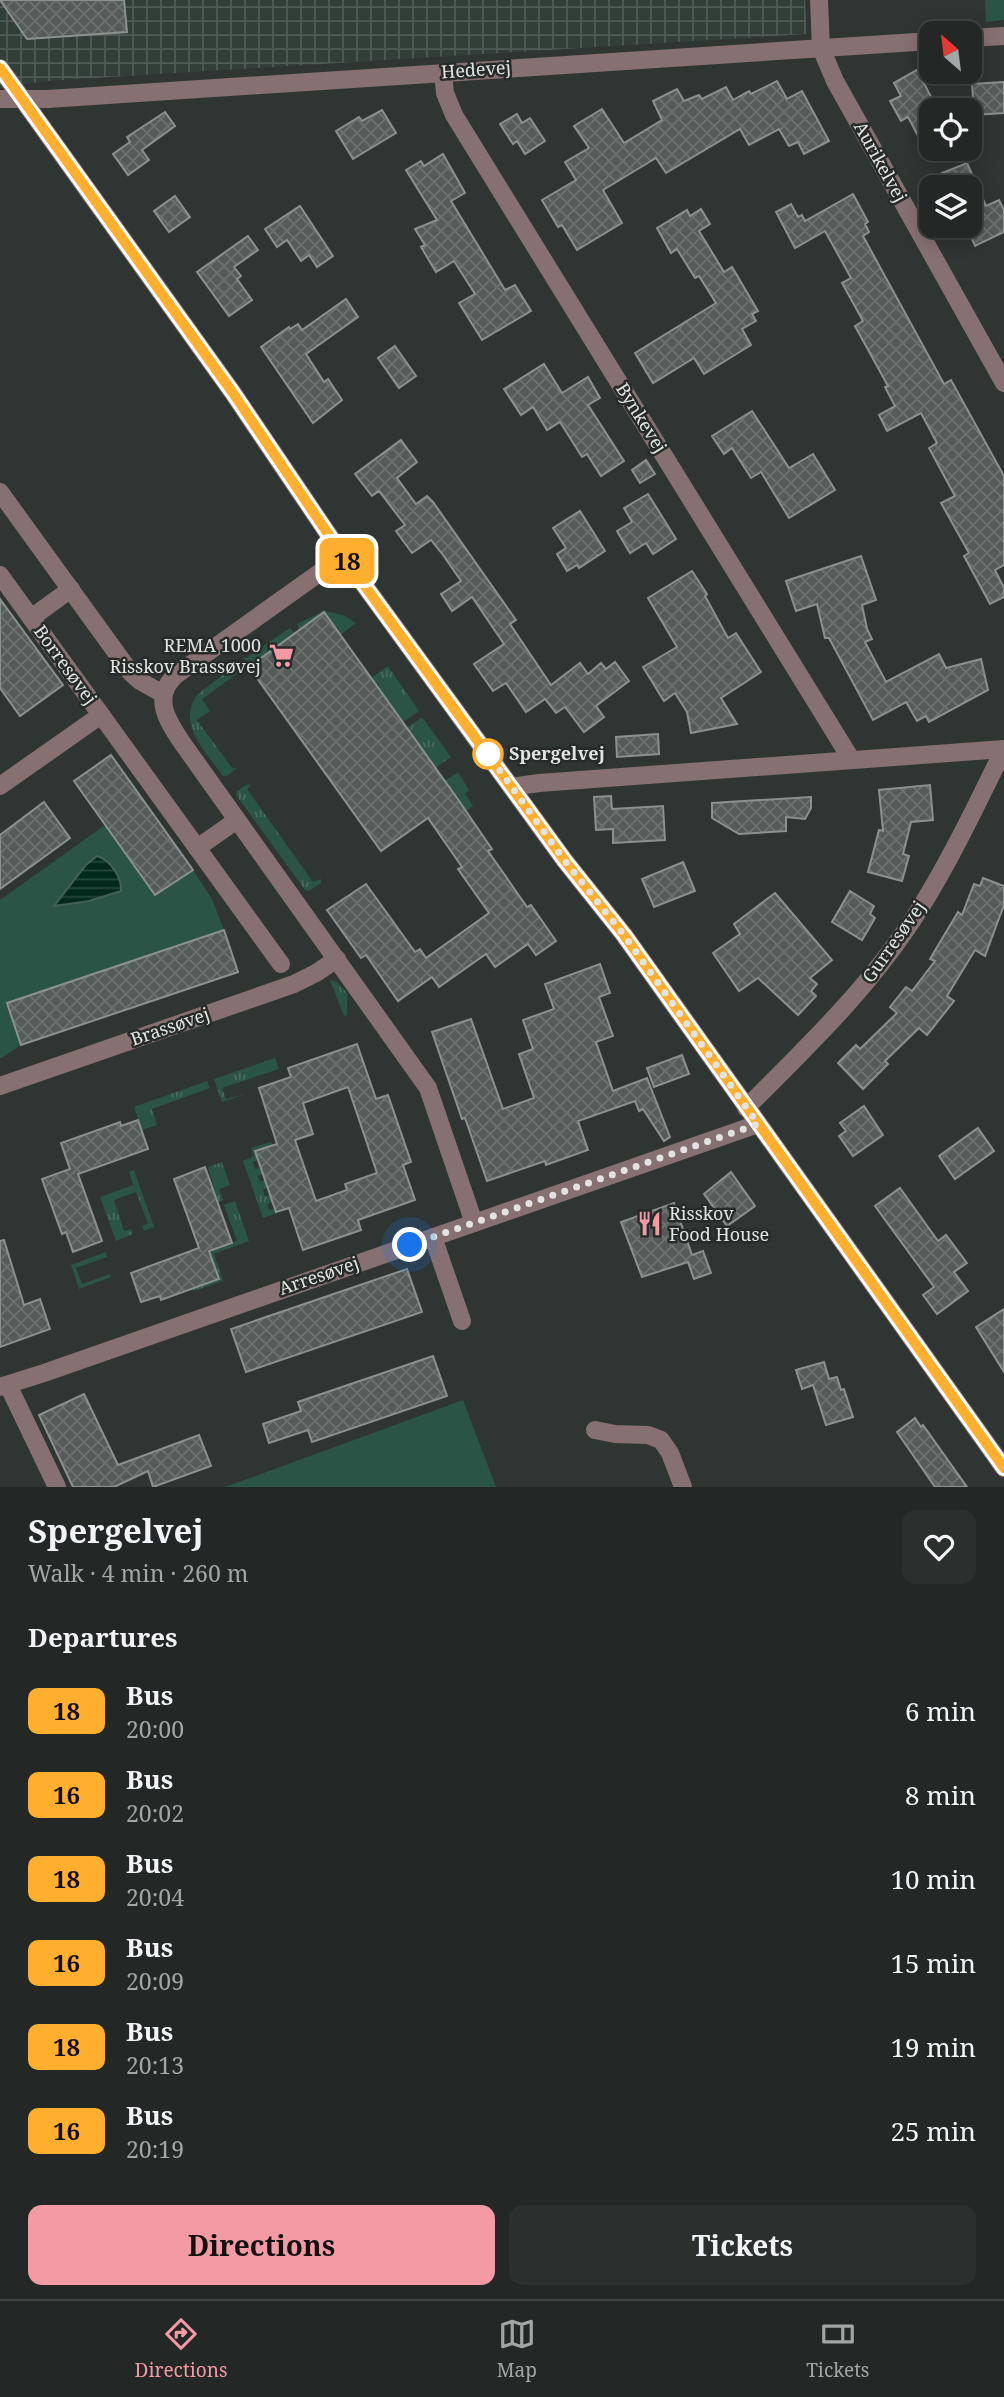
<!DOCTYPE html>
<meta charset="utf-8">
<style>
:root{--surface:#232826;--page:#2b302e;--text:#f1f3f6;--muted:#a3a6a7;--line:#404443;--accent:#f49aa4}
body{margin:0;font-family:"Noto Serif",serif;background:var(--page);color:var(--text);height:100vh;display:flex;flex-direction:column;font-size:26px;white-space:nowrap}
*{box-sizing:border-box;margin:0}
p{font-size:23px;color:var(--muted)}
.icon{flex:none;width:38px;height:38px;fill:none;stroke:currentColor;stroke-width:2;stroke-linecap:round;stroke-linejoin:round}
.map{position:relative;height:1487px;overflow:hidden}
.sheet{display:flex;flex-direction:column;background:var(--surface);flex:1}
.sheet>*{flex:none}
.badge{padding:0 14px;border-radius:10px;font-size:24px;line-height:46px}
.needle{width:46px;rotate:332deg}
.buttons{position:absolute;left:919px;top:21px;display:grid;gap:14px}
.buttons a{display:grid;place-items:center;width:63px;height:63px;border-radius:14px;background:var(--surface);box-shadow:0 4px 18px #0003,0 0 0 2px var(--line);font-size:35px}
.you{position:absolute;width:35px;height:35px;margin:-18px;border:5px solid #fff;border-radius:50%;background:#1a73e8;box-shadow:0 0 0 10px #1a73e833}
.map>.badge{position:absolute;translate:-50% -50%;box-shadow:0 0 0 4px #fff}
h2{padding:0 28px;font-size:26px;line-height:63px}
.round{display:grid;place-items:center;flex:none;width:74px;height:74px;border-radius:14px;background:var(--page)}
.summary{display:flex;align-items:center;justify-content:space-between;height:119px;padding:0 28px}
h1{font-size:33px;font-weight:700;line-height:52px}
.primary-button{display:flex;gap:14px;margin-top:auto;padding:14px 28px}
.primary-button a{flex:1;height:80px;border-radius:14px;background:var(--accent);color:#111;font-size:28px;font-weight:700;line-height:80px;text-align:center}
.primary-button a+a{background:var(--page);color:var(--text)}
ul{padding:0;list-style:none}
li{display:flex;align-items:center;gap:21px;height:84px;padding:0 28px}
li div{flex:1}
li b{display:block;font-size:26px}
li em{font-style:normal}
li .badge{min-width:77px;font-weight:700;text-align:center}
.menu{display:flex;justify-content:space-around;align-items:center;height:98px;border-top:2px solid var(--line);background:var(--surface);font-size:19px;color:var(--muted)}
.menu a{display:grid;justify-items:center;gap:4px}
.menu .current{color:var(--accent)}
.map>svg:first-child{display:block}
</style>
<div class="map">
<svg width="1004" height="1487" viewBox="0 0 1004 1487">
<defs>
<pattern id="industrial-grid" width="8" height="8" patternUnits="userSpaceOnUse" patternTransform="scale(1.75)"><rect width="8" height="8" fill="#323f39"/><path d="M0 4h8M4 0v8" fill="none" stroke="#4f5b56"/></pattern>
<pattern id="grass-tufts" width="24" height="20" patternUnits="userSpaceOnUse" patternTransform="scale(1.75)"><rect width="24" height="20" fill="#2a5445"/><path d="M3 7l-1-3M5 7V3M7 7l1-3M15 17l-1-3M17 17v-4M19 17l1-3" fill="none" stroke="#496c60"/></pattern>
<pattern id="water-rules" width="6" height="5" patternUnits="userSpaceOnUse" patternTransform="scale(1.75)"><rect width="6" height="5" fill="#00291c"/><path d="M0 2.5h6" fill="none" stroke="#25483d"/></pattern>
<pattern id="building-cross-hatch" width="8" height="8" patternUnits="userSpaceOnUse" patternTransform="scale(1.75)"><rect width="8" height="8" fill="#555b58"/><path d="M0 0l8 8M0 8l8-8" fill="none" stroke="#6d7270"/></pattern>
</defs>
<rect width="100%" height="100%" fill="#2f3532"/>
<polygon fill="url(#industrial-grid)" points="0,0 805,0 807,34 47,81 0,88"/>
<g fill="url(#grass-tufts)">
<polygon points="324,611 343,615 356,623 340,635 300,630 297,624"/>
<polygon points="290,628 295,634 249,667 244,659"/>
<path d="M237 664 242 670 202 699 210 711 197 720 232 768H237L227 776H223C207 753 175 723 198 694Z"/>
<polygon points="388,666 419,711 403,722 371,678"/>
<polygon points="422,717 451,757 435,768 407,728"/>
<polygon points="458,772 469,790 465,794 473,806 465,811 445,781"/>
<polygon points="248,784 251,785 247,789 313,882 321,879 321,883 309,891 305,890 236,795 237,791"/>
<polygon points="330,980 337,982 347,993 347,1015 344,1016"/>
<polygon points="275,1058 279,1069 222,1088 226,1099 246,1094 222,1102 214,1079"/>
<polygon points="207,1081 210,1088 152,1109 157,1125 142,1130 134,1107"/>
<polygon points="271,1142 272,1145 255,1151 258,1160 253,1162 255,1169 261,1167 263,1174 258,1176 260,1182 265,1180 268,1187 263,1190 265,1196 270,1195 273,1202 267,1204 269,1210 275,1209 277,1213 263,1218 243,1161 254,1156 251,1148"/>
<polygon points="222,1162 230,1185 219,1189 223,1200 218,1202 208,1167"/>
<polygon points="134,1170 154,1227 144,1231 142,1226 148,1223 136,1192 114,1200 124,1231 131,1229 133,1234 116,1241 100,1197 133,1185 129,1172"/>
<polygon points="235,1201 249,1241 214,1254 223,1281 194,1291 193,1288 219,1279 209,1251 237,1241 224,1205"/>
<polygon points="106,1252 107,1257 76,1268 82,1284 110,1274 111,1277 79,1289 71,1265"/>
</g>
<g fill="#2a5445">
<polygon points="985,0 1004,0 1004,20 986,22"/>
<polygon points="105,825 155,894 193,870 212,899 224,930 8,1003 21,1045 0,1059 0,900"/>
<polygon points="463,1400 496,1487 225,1487"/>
</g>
<path fill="url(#water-rules)" stroke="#446158" stroke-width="2" d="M97 856C111 860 122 878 121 891L89 901 54 906 86 865Z"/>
<g fill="url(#building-cross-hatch)" stroke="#8b918e" stroke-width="2" fill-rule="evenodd">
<polygon points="0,0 124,0 127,32 27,39"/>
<polygon points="917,70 938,110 931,110 931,160 908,117 901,121 890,101 901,96 894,83"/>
<polygon points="777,81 787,99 802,91 829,141 804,154 798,142 789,146 779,129 749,145 740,129 666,173 656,158 603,190 622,223 577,250 562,225 558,227 542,200 576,180 565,162 589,148 574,126 602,109 624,143 662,120 653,101 677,89 684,101 699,95 702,99 726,87 733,100 749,91 751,94"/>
<polygon points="1004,82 1004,113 974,115 972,84"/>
<polygon points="382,110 396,133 353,159 336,131 359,117 362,121"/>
<polygon points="165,112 175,126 142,150 149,160 128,175 113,154 130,142 127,137"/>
<polygon points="517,114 522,123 530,118 545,141 525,154 517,141 513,144 500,124"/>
<polygon points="443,154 465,193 451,201 505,290 515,285 531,311 482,340 459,303 475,294 454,261 436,272 421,247 425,245 415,229 437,220 406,170 421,161 424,166"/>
<polygon points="967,163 986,206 999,200 1004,210 1004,232 975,246 970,234 970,187 948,187 942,173"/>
<polygon points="853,194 868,222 865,224 869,232 863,236 944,384 951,380 1004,476 1004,565 995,570 1004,588 1004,597 990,604 964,556 969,553 941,503 955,496 929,448 937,443 921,413 887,431 879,415 895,406 885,387 888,386 855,326 863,321 842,283 851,278 825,231 795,248 776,212 791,204 798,217 802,215 805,221"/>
<polygon points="175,196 190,217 169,232 154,211"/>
<polygon points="300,206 333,256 317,267 309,255 301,261 287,240 277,247 265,229"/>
<polygon points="701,209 710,224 699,231 724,272 732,267 758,311 752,314 756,321 742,329 751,345 704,374 694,358 653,383 635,353 716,303 699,276 695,278 677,249 671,253 657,228 687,210 690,216"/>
<polygon points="248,236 258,250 234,267 241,276 237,279 252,300 229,316 197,272"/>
<polygon points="346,299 358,317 306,354 324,382 328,379 342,400 313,423 261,347 289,327 290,329 298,324 302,330"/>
<polygon points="395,346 416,376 399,388 378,358"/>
<polygon points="544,364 562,393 588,377 600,398 588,405 624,461 601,476 587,454 582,457 560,422 547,430 533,407 521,415 504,389"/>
<polygon points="752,411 789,468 813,454 835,490 789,518 761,472 751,478 732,448 724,454 712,436"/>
<polygon points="401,440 417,462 397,478 416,504 427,496 433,502 516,620 510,624 551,685 580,663 588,674 601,663 606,669 615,662 629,681 596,706 604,717 584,732 565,707 556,713 545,699 526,712 506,683 493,691 474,664 504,644 472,597 452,611 441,594 461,581 443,555 431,540 412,553 396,531 405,525 379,491 372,496 355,474"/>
<polygon points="646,460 655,474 640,483 632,470"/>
<polygon points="648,494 676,539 653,554 646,543 630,553 617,531 632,522 624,508"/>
<polygon points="580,511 605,551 579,568 577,565 567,571 557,554 566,548 553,528"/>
<polygon points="861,556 876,600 862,605 867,629 872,639 865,642 886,682 939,654 946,668 981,659 988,690 929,722 926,716 917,721 906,702 873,720 829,638 825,638 817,604 796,611 786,581"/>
<polygon points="692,571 707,594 705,596 728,638 736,633 761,672 721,698 737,724 691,733 687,712 675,693 664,701 643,667 677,647 648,598"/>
<polygon points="0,599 63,685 20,716 0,688"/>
<polygon points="324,612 457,798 492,849 488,851 527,907 531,905 556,941 536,955 528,944 495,967 486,954 439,987 432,977 398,1001 366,955 361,958 327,910 366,884 415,952 420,949 426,958 489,913 458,869 462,867 428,818 381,851 249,667"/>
<polygon points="658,734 659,754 617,757 616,737"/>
<polygon points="111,755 193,870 155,895 74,781"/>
<polygon points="930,785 933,820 911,822 903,854 909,856 902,881 868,872 879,830 883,831 879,790"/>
<polygon points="611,796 612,809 663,806 665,840 613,843 613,829 596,830 594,797"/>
<polygon points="811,797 811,808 805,819 786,817 786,831 739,834 712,818 712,803"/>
<polygon points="44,802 70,838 0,889 0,835"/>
<polygon points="683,862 695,891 654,907 642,879"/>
<polygon points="983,878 1004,886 1004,905 985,956 975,950 947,996 954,1001 927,1035 919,1028 885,1061 888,1064 863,1089 838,1063 856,1045 860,1049 897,1013 890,1007 906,987 912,991 935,961 930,959 958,912 962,915 974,884 980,886"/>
<polygon points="850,891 874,906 870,914 875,918 862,940 832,922"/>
<polygon points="775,893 832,960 810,978 817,984 811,991 816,996 798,1015 758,978 739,991 713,953 740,934 734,924"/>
<polygon points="224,930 238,972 21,1045 7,1003"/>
<polygon points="600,964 610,993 599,997 613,1036 596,1042 613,1091 647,1078 670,1137 664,1141 643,1109 639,1111 635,1101 578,1121 588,1150 546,1165 545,1161 487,1181 465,1118 462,1119 432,1032 471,1019 503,1109 534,1098 519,1054 533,1049 523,1020 554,1009 545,984"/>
<path d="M357 1044 376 1099 388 1095 411 1162 403 1165 415 1200 358 1220 361 1230 303 1250 289 1208 276 1212 255 1151 277 1144 259 1088 291 1077 288 1068ZM348 1087 377 1173 345 1184 347 1190 316 1201 295 1140 313 1134 303 1103Z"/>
<polygon points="682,1055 689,1074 654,1087 647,1068"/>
<polygon points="864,1106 883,1135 853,1156 839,1136 846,1131 840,1123"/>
<polygon points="138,1120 148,1149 78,1174 102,1241 73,1252 66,1232 62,1234 42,1179 70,1169 61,1143 120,1122 121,1126"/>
<polygon points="978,1128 994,1151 955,1179 939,1156"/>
<polygon points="205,1167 232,1243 209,1251 219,1279 161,1300 160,1296 141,1302 131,1273 199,1248 174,1179"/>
<polygon points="731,1172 755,1206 727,1226 704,1194"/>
<polygon points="900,1188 938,1241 946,1235 967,1263 954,1272 968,1291 937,1314 923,1295 934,1287 875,1206"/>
<polygon points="674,1203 692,1255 703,1251 711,1273 694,1279 688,1262 642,1277 621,1222"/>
<polygon points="4,1240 24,1305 40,1299 50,1329 0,1347 0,1241"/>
<polygon points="407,1269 422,1312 246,1372 231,1329"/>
<polygon points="1004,1309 1004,1372 976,1327"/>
<polygon points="433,1356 447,1396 312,1442 308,1430 269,1443 263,1424 301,1411 298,1402"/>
<polygon points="824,1362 829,1379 837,1377 841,1390 844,1389 853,1417 826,1425 813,1385 802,1389 796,1370"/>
<polygon points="84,1394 118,1465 199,1435 211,1466 153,1487 148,1471 114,1487 73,1487 39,1415"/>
<polygon points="915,1418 921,1427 923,1425 967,1487 935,1487 897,1432"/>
</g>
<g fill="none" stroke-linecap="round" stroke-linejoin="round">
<g stroke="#877071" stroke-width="18">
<polyline points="819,0 821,48 835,81 1004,383"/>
<polyline points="970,38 1004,36"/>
<polyline points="0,68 233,393 343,556 565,861 624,935 1004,1468"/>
<polyline points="443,72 445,93 454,115 851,759"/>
<polyline points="0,99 48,99 931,41"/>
<polyline points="0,492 131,673 140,681 163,694"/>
<path d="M343 556 176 675C151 697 168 722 183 744L428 1088 474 1223"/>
<polyline points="0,575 281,964"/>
<polyline points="31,618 71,589"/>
<polyline points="0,786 101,715"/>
<polyline points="511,787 539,783 1004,749"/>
<polyline points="197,848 237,820"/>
<polyline points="0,1086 294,984 316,973 337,959"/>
<path d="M746 1108C808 1046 872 985 919 910 951 859 977 804 1004 749"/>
<polyline points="433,1237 462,1321"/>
<polyline points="8,1385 57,1487"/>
<polyline points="0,1387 44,1373 758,1124"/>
<polyline points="595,1430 615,1434 648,1435 661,1440 670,1453 683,1487"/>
</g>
</g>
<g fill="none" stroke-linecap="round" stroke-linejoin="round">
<defs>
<polyline id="line" points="0,68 233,393 343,556 565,861 624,935 1004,1468"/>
</defs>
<use href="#line" stroke="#fff" stroke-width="16"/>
<use href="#line" stroke="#ffae2d" stroke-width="10"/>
<polyline stroke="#e1e4e3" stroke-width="7" stroke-dasharray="0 12.6" points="410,1245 758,1124 624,935 565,861 488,754"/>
</g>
<defs>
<symbol id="supermarket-bare" viewBox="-9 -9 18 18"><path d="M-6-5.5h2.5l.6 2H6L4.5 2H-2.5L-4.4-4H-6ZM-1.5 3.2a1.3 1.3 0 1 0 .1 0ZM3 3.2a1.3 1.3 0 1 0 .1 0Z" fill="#f49aa4" stroke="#262b29" stroke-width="2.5" paint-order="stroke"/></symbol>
<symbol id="restaurant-bare" viewBox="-9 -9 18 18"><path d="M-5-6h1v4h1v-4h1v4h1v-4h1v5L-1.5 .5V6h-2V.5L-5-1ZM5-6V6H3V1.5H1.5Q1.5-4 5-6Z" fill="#f49aa4" stroke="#262b29" stroke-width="2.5" paint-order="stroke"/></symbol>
</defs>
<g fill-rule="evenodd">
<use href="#supermarket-bare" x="264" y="638" width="35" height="35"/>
<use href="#restaurant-bare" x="632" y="1206" width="35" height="35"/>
</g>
<circle fill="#fff" stroke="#ffae2d" stroke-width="3.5" cx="488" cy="754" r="14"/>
<g text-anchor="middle" stroke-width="5" stroke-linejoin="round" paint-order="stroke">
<g font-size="18" fill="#e1e4e3" stroke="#262b29">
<text transform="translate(476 70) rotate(-4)" y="6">Hedevej</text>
<text transform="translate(880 162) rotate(61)" y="6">Aurikelvej</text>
<text transform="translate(641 418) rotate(58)" y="6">Bynkevej</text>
<text transform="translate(65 665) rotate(54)" y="6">Borresøvej</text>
<text transform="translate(894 942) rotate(-55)" y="6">Gurresøvej</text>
<text transform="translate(170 1027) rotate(-19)" y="6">Brassøvej</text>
<text transform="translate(319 1276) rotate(-19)" y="6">Arresøvej</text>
</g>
<g font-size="18" fill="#e1e4e3" stroke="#262b29" text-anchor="end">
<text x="261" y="652">REMA 1000<tspan x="261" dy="21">Risskov Brassøvej</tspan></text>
<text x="669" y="1220" text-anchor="start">Risskov<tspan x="669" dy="21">Food House</tspan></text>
</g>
<g font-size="18" font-weight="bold" fill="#e1e4e3" stroke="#262b29" text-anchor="start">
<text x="509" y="760">Spergelvej</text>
</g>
</g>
</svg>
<div class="buttons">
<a><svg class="needle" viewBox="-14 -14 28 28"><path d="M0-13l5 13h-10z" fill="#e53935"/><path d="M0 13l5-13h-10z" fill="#a3a6a7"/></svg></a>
<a><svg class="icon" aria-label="locate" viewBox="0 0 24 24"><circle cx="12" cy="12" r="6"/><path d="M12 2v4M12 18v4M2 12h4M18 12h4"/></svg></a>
<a><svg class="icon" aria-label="layers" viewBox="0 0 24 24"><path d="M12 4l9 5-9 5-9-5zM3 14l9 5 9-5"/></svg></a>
</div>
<div class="you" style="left:410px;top:1245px"></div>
<b class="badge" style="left:347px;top:561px;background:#ffae2d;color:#111">18</b>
</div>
<section class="sheet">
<div class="summary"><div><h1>Spergelvej</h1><p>Walk · 4 min · 260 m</p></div><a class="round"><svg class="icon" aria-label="heart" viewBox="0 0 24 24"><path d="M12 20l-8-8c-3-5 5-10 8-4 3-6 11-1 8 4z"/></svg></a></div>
<h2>Departures</h2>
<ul>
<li><span class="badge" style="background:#ffae2d;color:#111">18</span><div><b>Bus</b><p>20:00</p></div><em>6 min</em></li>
<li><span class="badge" style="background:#ffae2d;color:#111">16</span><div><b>Bus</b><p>20:02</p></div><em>8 min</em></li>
<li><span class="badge" style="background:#ffae2d;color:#111">18</span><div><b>Bus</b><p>20:04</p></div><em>10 min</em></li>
<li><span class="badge" style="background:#ffae2d;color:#111">16</span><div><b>Bus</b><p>20:09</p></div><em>15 min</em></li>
<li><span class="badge" style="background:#ffae2d;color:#111">18</span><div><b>Bus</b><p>20:13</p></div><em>19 min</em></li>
<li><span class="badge" style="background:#ffae2d;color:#111">16</span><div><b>Bus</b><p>20:19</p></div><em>25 min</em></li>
</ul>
<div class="primary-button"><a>Directions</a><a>Tickets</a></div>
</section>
<nav class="menu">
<a class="current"><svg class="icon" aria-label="directions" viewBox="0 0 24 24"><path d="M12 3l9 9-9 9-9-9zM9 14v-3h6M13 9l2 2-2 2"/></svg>Directions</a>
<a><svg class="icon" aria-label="map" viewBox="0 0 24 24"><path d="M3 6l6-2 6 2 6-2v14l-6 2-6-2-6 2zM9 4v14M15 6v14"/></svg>Map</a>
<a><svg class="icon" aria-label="tickets" viewBox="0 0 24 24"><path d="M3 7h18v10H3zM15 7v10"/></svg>Tickets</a>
</nav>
